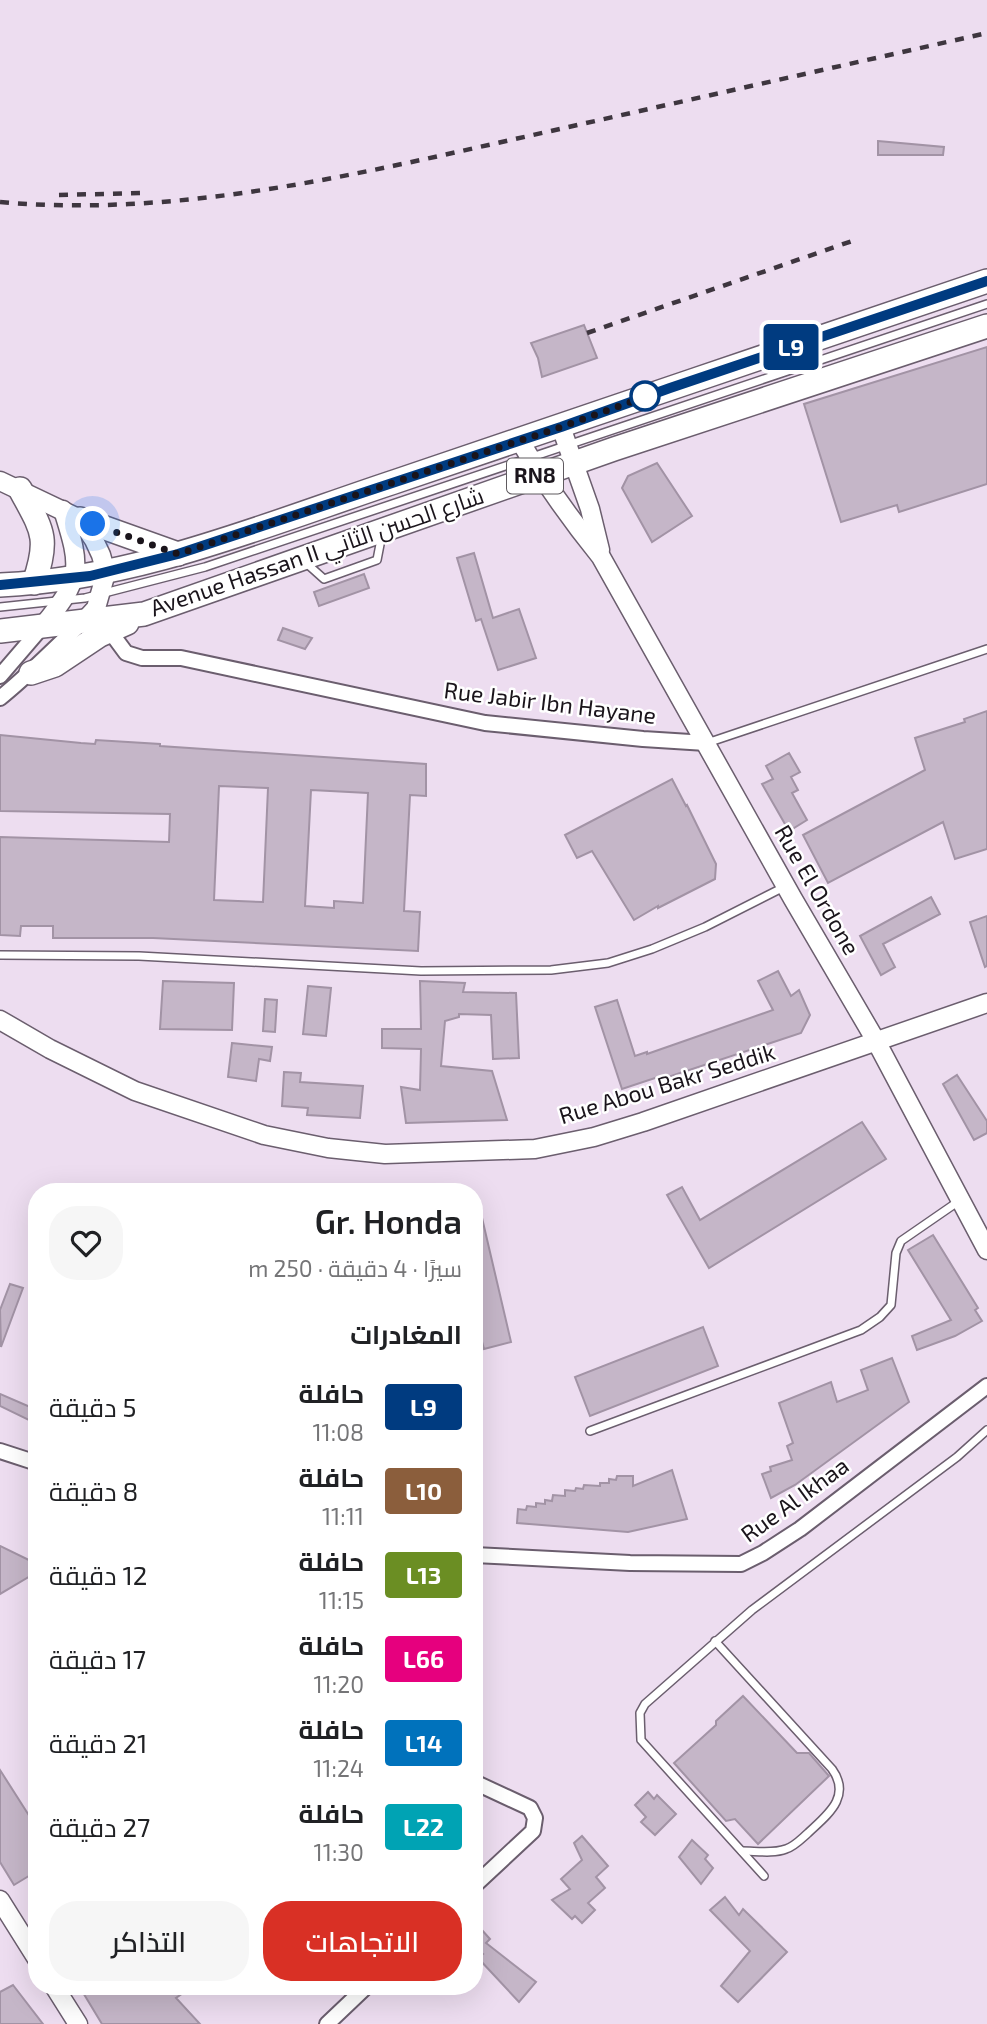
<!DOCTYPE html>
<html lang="ar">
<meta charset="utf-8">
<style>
:root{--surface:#fff;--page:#f6f6f6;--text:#202124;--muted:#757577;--accent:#d93025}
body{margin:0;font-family:"Exo 2",Cairo,sans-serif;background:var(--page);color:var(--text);direction:rtl;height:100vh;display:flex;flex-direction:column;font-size:26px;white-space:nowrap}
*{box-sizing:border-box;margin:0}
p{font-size:23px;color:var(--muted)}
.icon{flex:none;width:38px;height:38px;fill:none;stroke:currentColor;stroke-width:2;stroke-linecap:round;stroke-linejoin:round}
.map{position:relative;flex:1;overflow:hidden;direction:ltr}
.drawer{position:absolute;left:28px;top:1183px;width:455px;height:812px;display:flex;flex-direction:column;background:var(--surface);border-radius:28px;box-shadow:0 7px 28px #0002;direction:rtl}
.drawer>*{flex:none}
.badge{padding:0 14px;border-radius:5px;font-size:24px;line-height:46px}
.you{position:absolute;width:35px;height:35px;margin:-18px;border:5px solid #fff;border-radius:50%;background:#1a73e8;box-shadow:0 0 0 10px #1a73e833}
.map>.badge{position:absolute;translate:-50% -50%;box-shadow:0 0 0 4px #fff}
h2{padding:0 21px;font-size:26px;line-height:63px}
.round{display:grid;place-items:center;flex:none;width:74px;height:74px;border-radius:28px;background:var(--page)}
.headline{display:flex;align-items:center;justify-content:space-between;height:119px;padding:0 21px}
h1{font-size:33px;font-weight:600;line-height:52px}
.cta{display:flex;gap:14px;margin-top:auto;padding:14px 21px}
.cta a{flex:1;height:80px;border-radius:28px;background:var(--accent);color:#fff;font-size:28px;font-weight:600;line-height:80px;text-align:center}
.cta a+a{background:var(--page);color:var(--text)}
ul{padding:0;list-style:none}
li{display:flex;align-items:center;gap:21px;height:84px;padding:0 21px}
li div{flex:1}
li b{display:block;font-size:26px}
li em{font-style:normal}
li .badge{min-width:77px;font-weight:700;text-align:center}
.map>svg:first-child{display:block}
</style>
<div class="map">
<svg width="987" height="2024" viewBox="0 0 987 2024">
<rect width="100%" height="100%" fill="#edddf0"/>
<g fill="#c5b6c8" stroke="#a293a5" stroke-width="2" fill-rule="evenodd">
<polygon points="878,141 944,147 943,155 878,155"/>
<polygon points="584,325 597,358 542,377 538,358 531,343"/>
<polygon points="987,347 987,484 899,512 897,505 841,522 804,404"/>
<polygon points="657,463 692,516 652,542 622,488 628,476"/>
<polygon points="474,553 493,618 519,609 536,658 498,670 481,619 476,621 457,558"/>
<polygon points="364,574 369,588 319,606 314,592"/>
<polygon points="283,628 312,638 305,649 278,640"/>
<polygon points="987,711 987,849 955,859 943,822 828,883 803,835 925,770 915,738 965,722 964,719"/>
<path d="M0 735 81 743 95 744 96 740 160 744V746L426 764V796L410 795 404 911 420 912 418 951 153 938H53V926H21L20 936 0 935V837L169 842 170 814 0 811ZM219 786 268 788 263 902 214 900ZM311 790 368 793 363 903 334 901V908L305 906Z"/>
<polygon points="789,753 800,772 791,777 798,790 792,793 807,820 789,831 762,784 773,779 766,766"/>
<polygon points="672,779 686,806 687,805 716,864 715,879 658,908 658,906 634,920 592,851 577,858 565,835"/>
<polygon points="931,897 940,914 883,944 895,967 881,975 860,936"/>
<polygon points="987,916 987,966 985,967 970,922"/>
<polygon points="778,971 791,996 799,990 810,1015 801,1033 659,1080 658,1077 622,1089 595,1007 617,1000 635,1056 647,1052 647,1054 773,1010 758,981"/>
<polygon points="163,981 234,983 232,1030 160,1029"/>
<polygon points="420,981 465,983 463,992 516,993 519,1058 493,1059 491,1015 459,1014 459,1017 445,1021 441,1066 492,1071 507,1120 406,1123 401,1087 420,1090 421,1049 382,1048 382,1029 421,1029"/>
<polygon points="308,986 331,988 326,1036 303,1034"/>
<polygon points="265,999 277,1000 275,1032 263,1031"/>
<polygon points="232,1043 272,1047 270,1061 259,1059 256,1081 228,1077"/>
<polygon points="284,1072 301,1073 300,1082 363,1086 360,1118 307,1115 308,1108 282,1106"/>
<polygon points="957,1075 987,1121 987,1133 974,1140 943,1084"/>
<polygon points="862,1122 886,1159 709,1268 667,1195 682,1187 700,1220"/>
<polygon points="479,1205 511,1342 484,1349 474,1312 474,1206"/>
<polygon points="933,1235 978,1308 975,1310 982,1321 955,1336 917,1350 912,1336 951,1320 908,1250"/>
<polygon points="10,1284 23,1288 1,1347 0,1310"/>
<polygon points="703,1327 718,1366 590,1416 575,1377"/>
<polygon points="892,1358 909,1402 795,1485 771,1498 762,1474 771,1471 770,1467 792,1460 787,1446 793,1443 779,1403 831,1382 837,1402 868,1390 861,1370"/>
<polygon points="0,1394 37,1410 37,1424 0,1406"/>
<polygon points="672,1470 687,1519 628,1532 517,1523 518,1509 526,1510 527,1506 536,1507 536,1503 545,1504 545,1500 552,1501 553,1495 565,1496 565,1490 575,1491 576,1488 583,1489 584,1485 600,1486 600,1483 609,1483 609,1479 616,1480 617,1476 633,1476 633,1486"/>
<polygon points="0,1546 37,1564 37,1572 0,1594"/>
<polygon points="743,1696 797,1753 809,1753 829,1776 758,1844 735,1819 726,1821 674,1763 716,1725 716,1721"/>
<polygon points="0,1770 37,1828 37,1871 14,1885 0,1862"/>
<polygon points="648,1792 654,1799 657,1795 676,1814 655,1835 641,1822 646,1817 635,1805"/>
<polygon points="582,1836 608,1866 596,1877 605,1888 588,1903 595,1910 582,1923 575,1916 572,1919 552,1900 570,1889 561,1879 582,1860 574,1843"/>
<polygon points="692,1840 708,1855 705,1859 713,1868 701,1884 679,1857"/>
<polygon points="725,1897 739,1915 743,1909 787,1952 738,2002 721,1986 750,1951 710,1910"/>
<polygon points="481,1929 490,1939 486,1943 536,1982 519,2002 478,1958 483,1954 478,1950 474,1953 474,1933"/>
<polygon points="13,1985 43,2024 0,2024 0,1992"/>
<polygon points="79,1986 193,1986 176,1998 200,2024 102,2024"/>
</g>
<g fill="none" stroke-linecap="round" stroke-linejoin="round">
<defs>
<g id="service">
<polyline points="305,562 324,579 377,560 382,534"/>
<polyline points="0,607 85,598 205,567 987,304"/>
<polyline points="707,743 987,649"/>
<polyline points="0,955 139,956 421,971 551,970 608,963 652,949 705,927 784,887"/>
<polyline points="590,1431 861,1330 880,1317 891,1305 896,1253 901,1241 959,1201"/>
<path d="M715 1641 832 1769C852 1797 827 1815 808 1833 801 1839 795 1846 786 1849 773 1854 756 1851 742 1851"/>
<polyline points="764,1876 641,1740 640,1713 645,1704 752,1610 957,1457 987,1430"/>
</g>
<g id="minor">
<polyline points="109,630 126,653 142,658 181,658 485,723 643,739 706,743"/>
<polyline points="0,676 42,627"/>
<path d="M0 698C29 675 54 648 82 623"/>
<polyline points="0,1451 37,1463"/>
<polyline points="474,1555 630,1563 741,1564 763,1553 800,1529 987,1386"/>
<polyline points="474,1782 530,1808 535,1818 533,1831 474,1886"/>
<polyline points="327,2024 367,1986"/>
</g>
<g id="tertiary">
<polyline points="561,427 590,509 600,550"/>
<path d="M520 441C544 482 571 520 601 557L793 899 876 1041 987 1250"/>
<polyline points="0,481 80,519 94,540 101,555 106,573 96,608 84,621"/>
<path d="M42 627C82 578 82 570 63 510"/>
<polyline points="0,1020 50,1049 135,1091 264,1135 328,1148 385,1154 535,1149 594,1137 643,1122 987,1003"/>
<polyline points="0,1900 37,1959"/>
<polyline points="54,1986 78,2024"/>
</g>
<g id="primary">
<path d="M20 489C42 530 50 537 34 583"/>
<polyline points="80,519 178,554"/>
<path d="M0 585C138 579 267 524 397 481 594 415 790 347 987 281"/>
<polyline points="0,631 144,614 614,449 987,326"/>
<polyline points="31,673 55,665 100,635 127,623"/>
</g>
</defs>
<use href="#service" stroke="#6b5e6e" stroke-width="10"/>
<use href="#minor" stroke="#6b5e6e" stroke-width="18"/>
<use href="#tertiary" stroke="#6b5e6e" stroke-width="21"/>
<use href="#primary" stroke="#6b5e6e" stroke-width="26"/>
<use href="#service" stroke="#fff" stroke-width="7"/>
<use href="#minor" stroke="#fff" stroke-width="14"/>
<use href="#tertiary" stroke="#fff" stroke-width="18"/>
<use href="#primary" stroke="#fff" stroke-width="23"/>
<g stroke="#3e363f" stroke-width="4.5" stroke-dasharray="9 9" stroke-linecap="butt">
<polyline points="59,195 143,193"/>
<path d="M0 202C180 218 358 174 533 135 684 101 836 67 987 33"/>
<polyline points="587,333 855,240"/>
</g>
</g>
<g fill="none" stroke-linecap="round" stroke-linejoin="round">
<defs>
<polyline id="line" points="0,585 90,576 178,554 561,427 670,388 987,281"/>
</defs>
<use href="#line" stroke="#fff" stroke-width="16"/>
<use href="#line" stroke="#003b80" stroke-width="10"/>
<polyline stroke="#1a141b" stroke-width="7" stroke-dasharray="0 12.6" points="93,524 178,554 561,427 647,396 645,396"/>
</g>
<circle fill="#fff" stroke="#003b80" stroke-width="3.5" cx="645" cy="396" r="14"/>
<g text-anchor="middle" stroke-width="5" stroke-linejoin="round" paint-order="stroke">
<rect fill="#fff" stroke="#5f5a5f" stroke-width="2" x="507" y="458.5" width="56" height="35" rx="5"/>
<g font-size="21" font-weight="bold" fill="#1a141b">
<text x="535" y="483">RN8</text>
</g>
<g font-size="23" fill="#1a141b" stroke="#fff">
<text transform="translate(317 552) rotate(-19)" y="8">Avenue Hassan II شارع الحسن الثاني</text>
<text transform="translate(550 703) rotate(7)" y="8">Rue Jabir Ibn Hayane</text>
<text transform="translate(817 890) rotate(60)" y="8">Rue El Ordone</text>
<text transform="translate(667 1084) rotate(-17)" y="8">Rue Abou Bakr Seddik</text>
<text transform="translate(795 1500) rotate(-36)" y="8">Rue Al Ikhaa</text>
</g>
</g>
</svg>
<div class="you" style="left:93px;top:524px"></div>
<b class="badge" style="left:791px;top:347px;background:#003b80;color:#fff">L9</b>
<section class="drawer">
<div class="headline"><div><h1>Gr. Honda</h1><p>سيرًا · 4 دقيقة · 250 m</p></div><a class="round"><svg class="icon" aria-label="heart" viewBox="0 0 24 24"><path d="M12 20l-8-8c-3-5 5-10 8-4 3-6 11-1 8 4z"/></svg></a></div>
<h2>المغادرات</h2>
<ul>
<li><span class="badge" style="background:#003b80;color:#fff">L9</span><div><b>حافلة</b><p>11:08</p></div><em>5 دقيقة</em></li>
<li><span class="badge" style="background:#8b5e3c;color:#fff">L10</span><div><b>حافلة</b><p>11:11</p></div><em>8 دقيقة</em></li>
<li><span class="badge" style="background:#6b8e23;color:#fff">L13</span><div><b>حافلة</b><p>11:15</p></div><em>12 دقيقة</em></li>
<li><span class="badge" style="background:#e6007e;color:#fff">L66</span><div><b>حافلة</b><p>11:20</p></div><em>17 دقيقة</em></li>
<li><span class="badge" style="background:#0072bc;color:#fff">L14</span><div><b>حافلة</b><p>11:24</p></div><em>21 دقيقة</em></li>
<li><span class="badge" style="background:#00a3b4;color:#fff">L22</span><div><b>حافلة</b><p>11:30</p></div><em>27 دقيقة</em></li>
</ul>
<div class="cta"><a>الاتجاهات</a><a>التذاكر</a></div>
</section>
</div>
